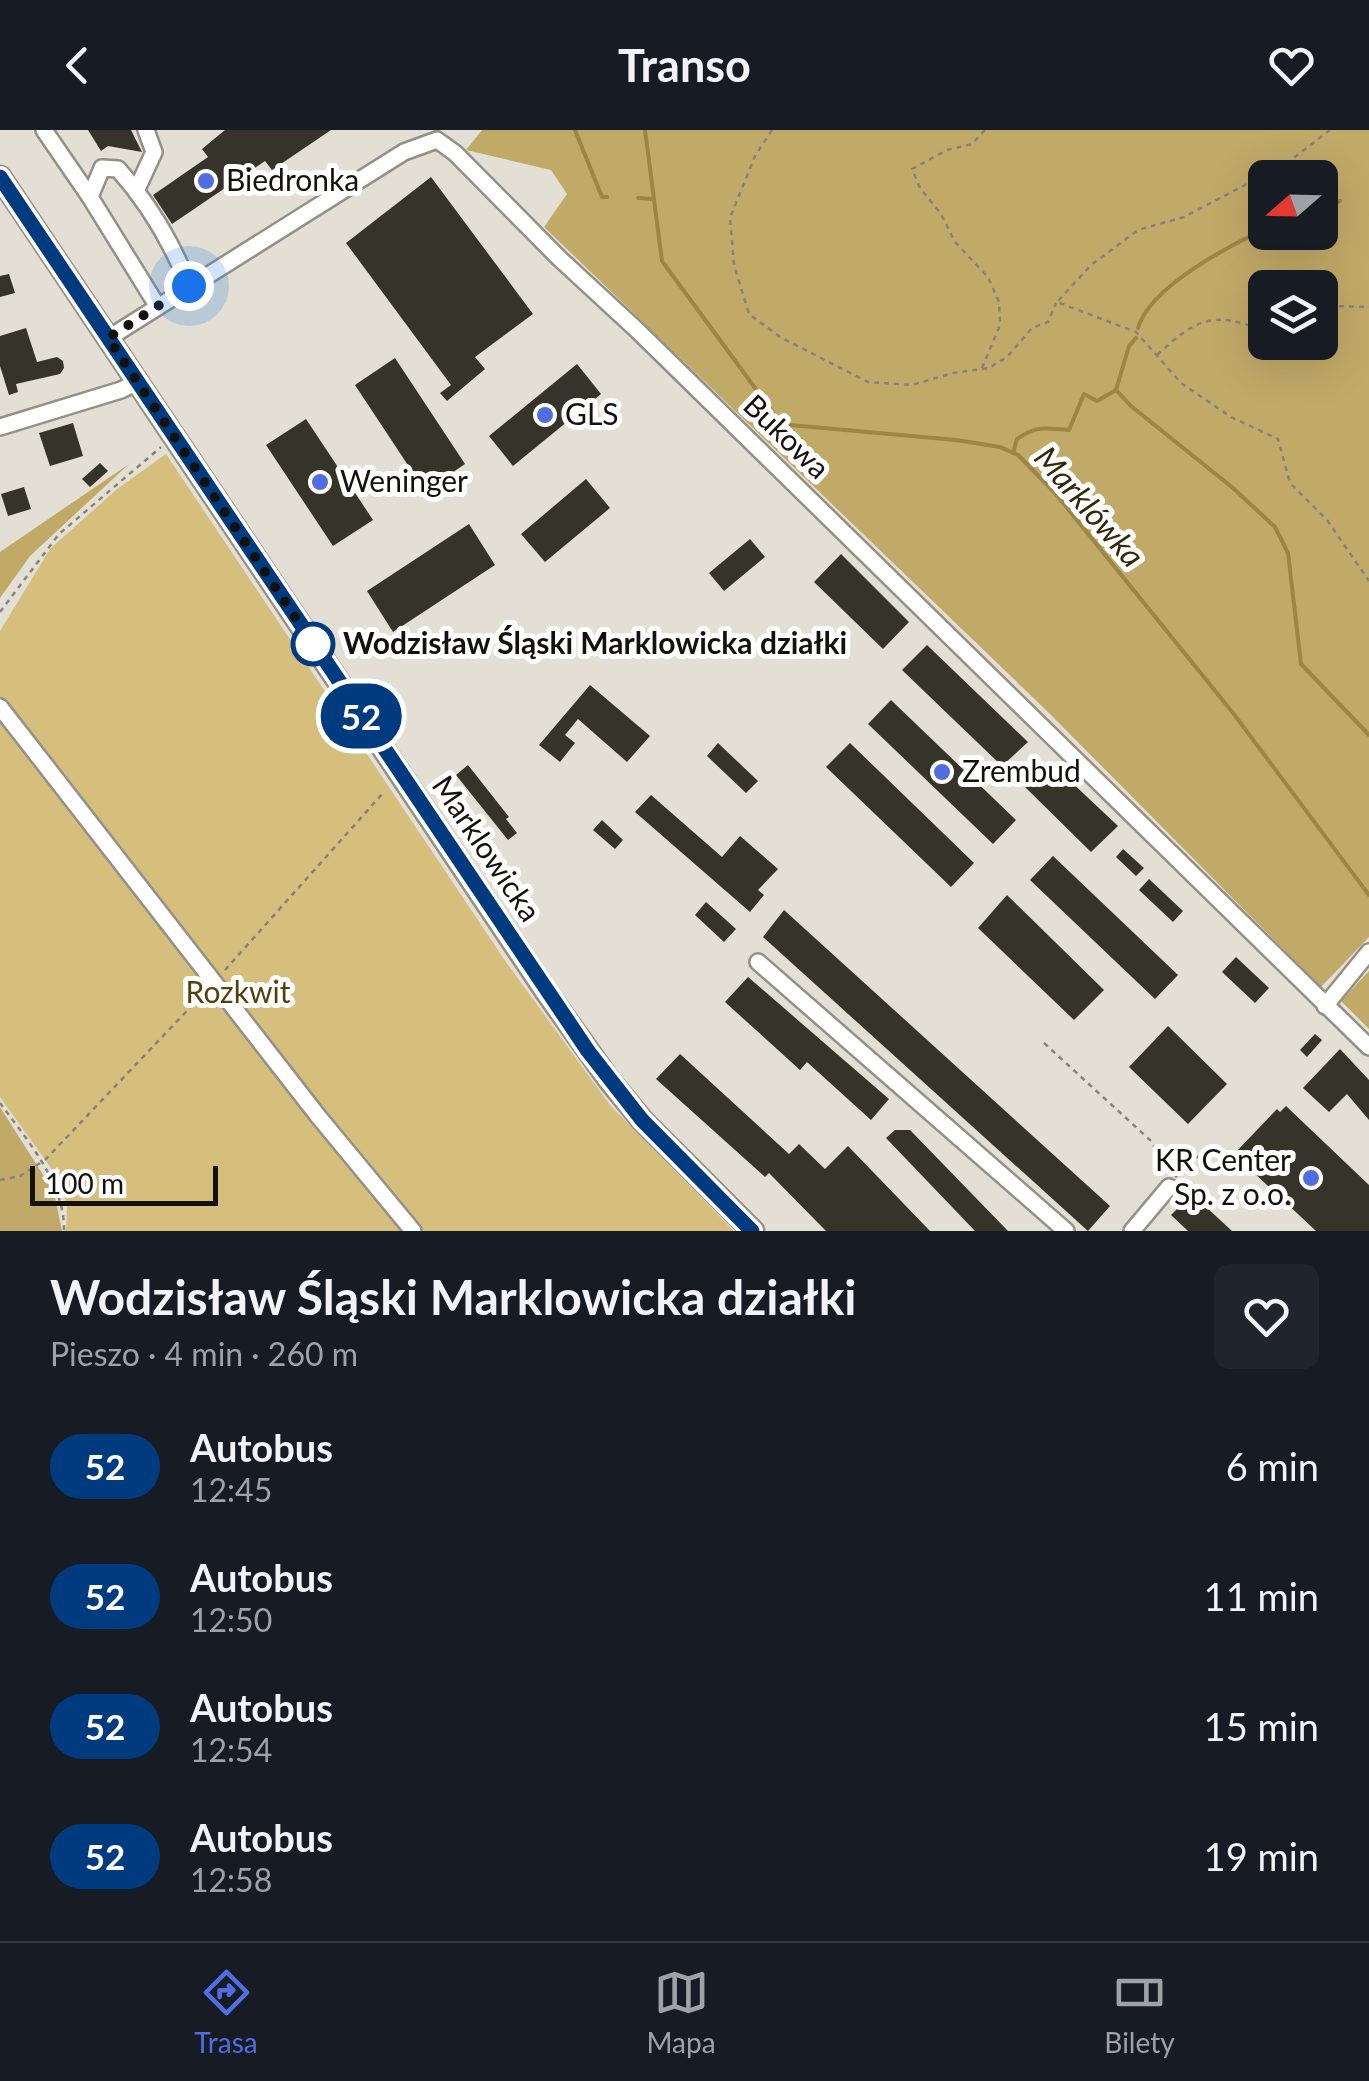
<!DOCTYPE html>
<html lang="pl">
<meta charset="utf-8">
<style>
:root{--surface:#171b24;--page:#20242c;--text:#f1f3f6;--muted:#9ea1a6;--line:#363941;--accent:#506de2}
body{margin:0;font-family:Lato,sans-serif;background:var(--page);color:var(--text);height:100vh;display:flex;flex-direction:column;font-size:38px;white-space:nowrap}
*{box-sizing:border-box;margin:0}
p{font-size:32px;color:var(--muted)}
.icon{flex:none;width:55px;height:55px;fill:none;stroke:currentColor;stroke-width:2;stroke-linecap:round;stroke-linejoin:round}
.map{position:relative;height:1101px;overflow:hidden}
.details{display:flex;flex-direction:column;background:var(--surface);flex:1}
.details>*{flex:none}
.badge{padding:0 20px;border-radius:32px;font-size:35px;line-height:65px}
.needle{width:65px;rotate:250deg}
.controls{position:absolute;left:1248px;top:30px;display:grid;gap:20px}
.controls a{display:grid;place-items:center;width:90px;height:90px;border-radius:15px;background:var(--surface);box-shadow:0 10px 40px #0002;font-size:50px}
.scale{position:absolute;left:30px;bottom:25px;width:188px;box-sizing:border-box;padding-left:10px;border:5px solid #12110d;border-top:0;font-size:28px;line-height:35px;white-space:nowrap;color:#12110d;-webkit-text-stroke:8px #fff;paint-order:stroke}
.you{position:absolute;width:50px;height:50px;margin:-25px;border:8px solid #fff;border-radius:50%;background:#1a73e8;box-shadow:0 0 0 15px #1a73e833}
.map>.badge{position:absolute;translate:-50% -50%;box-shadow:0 0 0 5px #fff}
.round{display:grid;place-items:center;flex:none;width:105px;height:105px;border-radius:15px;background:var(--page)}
.summary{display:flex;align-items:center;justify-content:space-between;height:170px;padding:0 50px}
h1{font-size:48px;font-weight:700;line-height:75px}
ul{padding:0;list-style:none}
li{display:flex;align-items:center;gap:30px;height:130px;padding:0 50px}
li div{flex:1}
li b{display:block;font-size:38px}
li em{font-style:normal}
li .badge{min-width:110px;font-weight:700;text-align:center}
header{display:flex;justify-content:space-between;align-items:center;height:130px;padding:0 50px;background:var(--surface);font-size:45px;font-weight:700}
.tab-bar{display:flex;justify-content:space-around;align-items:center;height:140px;border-top:2px solid var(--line);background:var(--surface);font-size:28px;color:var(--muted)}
.tab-bar a{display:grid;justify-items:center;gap:5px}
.tab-bar .current{color:var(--accent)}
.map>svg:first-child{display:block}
</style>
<header><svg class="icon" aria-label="back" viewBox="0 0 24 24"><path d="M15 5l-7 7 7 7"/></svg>Transo<svg class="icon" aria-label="heart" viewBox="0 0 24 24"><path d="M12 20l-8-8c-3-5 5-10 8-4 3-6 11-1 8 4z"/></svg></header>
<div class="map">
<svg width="1369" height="1101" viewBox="0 0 1369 1101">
<rect width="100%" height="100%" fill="#e3dfd4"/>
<polygon fill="#d6be7d" points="166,324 506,832 610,975 734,1101 66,1101 67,1077 61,1052 0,967 0,501 50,419 117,359"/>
<g fill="#c1a968" fill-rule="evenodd">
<path d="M482 0H1369V807L1321 857 1047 581 544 97 567 64 551 40 466 20ZM1265 48H1320V102H1265ZM1265 158H1320V212H1265Z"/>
<polygon points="129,334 30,426 0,468 0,422"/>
<polygon points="1369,841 1369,899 1341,871"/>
<polygon points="0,977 54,1062 62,1101 0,1101"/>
</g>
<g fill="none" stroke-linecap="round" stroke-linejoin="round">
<g stroke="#9d8545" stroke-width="4">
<polyline points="575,0 602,67 607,67"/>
<polyline points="645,0 662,131 777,288 790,295 956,310 1000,317 1018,325 1055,363 1233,583 1369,765"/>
<polyline points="638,68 652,69"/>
<polyline points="1320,78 1340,71"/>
<path d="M1138 198C1150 157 1227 117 1265 99"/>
<polyline points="1116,260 1131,276 1233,358 1275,397 1288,423 1301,534 1369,605"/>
<path d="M1013 323 1017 309C1039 294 1045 299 1069 300L1084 264 1097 271 1116 260 1129 216 1136 208"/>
</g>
</g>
<g fill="#36332a">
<polygon points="88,0 131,0 142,22 108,16 101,21"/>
<polygon points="225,0 331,0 272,40 265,31 172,94 153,65 208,27 202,19"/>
<polygon points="431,47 533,184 475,227 485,239 447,271 440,263 451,255 346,113"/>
<polygon points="9,144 15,163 0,167 0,146"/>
<polygon points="26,198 37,232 57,227 63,231 64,238 60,244 16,254 18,262 9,265 0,236 0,206"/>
<polygon points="395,228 465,334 425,361 355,255"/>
<polygon points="577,234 601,264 513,336 489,306"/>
<polygon points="306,289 373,390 333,416 266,315"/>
<polygon points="73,293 83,326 50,336 39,303"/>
<polygon points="100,333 108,341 90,357 82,349"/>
<polygon points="586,349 610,378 545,432 521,404"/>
<polygon points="24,357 31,379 8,386 1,364"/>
<polygon points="469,394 495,435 393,502 367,461"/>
<polygon points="750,409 765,427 724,461 709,443"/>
<polygon points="841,424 909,492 883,519 814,452"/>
<polygon points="927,515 1028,612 1002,636 902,540"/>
<polygon points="590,555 650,606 627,632 578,589 565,605 575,613 560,632 539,615"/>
<polygon points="891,570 1016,690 993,714 868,594"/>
<polygon points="718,613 758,651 746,663 707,626"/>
<polygon points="850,613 974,733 951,757 826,637"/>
<polygon points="1050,632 1118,696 1091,722 1025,657"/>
<polygon points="468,635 509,687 506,689 517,703 508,710 456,645"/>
<polygon points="651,665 722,727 740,706 778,739 758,760 764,765 750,782 635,682"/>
<polygon points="602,690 623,710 615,719 593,700"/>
<polygon points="1123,719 1144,738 1136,746 1116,727"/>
<polygon points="1053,726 1178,845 1155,869 1030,750"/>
<polygon points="1149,749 1183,781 1173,792 1139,760"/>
<polygon points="1007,765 1104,860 1074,890 978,798"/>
<polygon points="706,772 736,799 724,812 695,785"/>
<polygon points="784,780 1110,1076 1088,1101 763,807"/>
<polygon points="1236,827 1269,858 1255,873 1222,842"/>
<polygon points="748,847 889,969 871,990 807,932 800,940 725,872"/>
<polygon points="1168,896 1227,954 1188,994 1129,937"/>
<polygon points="1315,904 1322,910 1307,927 1300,920"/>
<polygon points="1340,919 1369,950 1369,990 1347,964 1329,982 1303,958"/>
<polygon points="680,924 789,1024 799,1014 825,1039 848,1016 930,1101 826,1101 769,1043 765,1047 656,949"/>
<polygon points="1286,976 1369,1055 1369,1101 1316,1101 1234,1024 1277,979 1280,982"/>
<polygon points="895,1000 910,1000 1008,1101 975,1101 886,1008"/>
<polygon points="1192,1064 1232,1101 1188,1101 1171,1085"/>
</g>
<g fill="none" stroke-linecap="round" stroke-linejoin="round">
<defs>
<g id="minor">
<polyline points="44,0 90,67"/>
<polyline points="136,61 154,22 146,0"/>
<path d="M158 177 90 67 102 38 118 39C149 74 172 113 189 156"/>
<polyline points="107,209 404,22 437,10 455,23 560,129 638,201 1369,917"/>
<polyline points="0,297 121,260 137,252"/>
<polyline points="0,577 318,986 413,1101"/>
<polyline points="758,832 1066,1101"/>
<polyline points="1325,876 1369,822"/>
<polyline points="1132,1101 1169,1057"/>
</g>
<polyline id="major" points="0,47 547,863 609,950 642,990 753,1101"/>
</defs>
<use href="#minor" stroke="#949085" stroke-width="20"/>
<use href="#major" stroke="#949085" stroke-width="25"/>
<g stroke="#86837c" stroke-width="2.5" stroke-dasharray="5 5" stroke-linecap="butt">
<polyline points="772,0 755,26 730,88 734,135 749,184 780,207 868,252 912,255 953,243 989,238 1007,227 1032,198 1048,192 1056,173"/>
<polyline points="1330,0 1287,33 1184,87 1138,100 1091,135 1057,172 1136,202 1181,253 1231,287 1278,309 1290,353 1327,390 1369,451"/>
<polyline points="1320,171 1331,176 1369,177"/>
<path d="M1157 225C1195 190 1211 180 1262 200L1265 198"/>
<polyline points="982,238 1000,195 999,172 988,147 955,112 941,84 920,58 912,39 947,20 972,14 985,0"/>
<polyline points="0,482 59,404 161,317"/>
<polyline points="225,840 384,662"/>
<polyline points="1044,913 1151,1011 1167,1041"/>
<path d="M0 973C27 1010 65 1053 64 1101"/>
<polyline points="45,1030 203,864"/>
<polyline points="1175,1047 1183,1041 1187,1030 1211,1023"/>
<polyline points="0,1050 20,1046 40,1033"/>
</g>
<use href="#minor" stroke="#fff" stroke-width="15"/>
<use href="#major" stroke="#fff" stroke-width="20"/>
</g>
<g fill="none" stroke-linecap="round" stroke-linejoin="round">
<defs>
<polyline id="line" points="0,47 588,921 642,990 752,1101"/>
</defs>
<use href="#line" stroke="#fff" stroke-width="22"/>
<use href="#line" stroke="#003b80" stroke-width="15"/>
<polyline stroke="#12110d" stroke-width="10" stroke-dasharray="0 18" points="189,156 108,208 320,524 313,514"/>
</g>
<g fill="#506de2" stroke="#fff" stroke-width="4">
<circle cx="206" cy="51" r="10"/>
<circle cx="545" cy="285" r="10"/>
<circle cx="320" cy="352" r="10"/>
<circle cx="942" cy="642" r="10"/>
<circle cx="1311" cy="1048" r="10"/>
</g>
<circle fill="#fff" stroke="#003b80" stroke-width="5" cx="313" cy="514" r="20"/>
<g text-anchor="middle" stroke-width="10" stroke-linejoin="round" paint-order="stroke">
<g font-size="30" fill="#12110d" stroke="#fff" text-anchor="start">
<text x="226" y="61">Biedronka</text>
<text x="565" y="295">GLS</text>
<text x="340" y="362">Weninger</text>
<text x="962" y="652">Zrembud</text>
<text x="1291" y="1041" text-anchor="end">KR Center<tspan x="1291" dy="34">Sp. z o.o.</tspan></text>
</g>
<g font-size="30" fill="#12110d" stroke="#fff">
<text transform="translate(786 307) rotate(44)" y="10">Bukowa</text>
<text transform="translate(486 719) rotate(56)" y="10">Marklowicka</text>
</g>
<g font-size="30" font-weight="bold" fill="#12110d" stroke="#fff" text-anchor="start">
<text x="343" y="524">Wodzisław Śląski Marklowicka działki</text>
</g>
<g font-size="30" fill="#52410c" stroke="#fff">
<text x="238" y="873">Rozkwit</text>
</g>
<g font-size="32" font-style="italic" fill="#33280a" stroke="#fff">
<text transform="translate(1089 377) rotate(49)" y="11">Marklówka</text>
</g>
</g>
</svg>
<div class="controls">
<a><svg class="needle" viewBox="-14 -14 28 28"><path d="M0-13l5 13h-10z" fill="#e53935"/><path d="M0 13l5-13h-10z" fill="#9ea1a6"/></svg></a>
<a><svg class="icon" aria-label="layers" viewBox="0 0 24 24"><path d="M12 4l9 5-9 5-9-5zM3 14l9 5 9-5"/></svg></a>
</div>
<div class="scale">100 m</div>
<div class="you" style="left:189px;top:156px"></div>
<b class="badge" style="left:361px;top:586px;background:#003b80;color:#fff">52</b>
</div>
<section class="details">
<div class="summary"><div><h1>Wodzisław Śląski Marklowicka działki</h1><p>Pieszo · 4 min · 260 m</p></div><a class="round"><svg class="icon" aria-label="heart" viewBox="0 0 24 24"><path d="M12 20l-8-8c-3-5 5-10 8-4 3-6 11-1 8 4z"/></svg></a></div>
<ul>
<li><span class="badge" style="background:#003b80;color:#fff">52</span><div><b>Autobus</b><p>12:45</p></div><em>6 min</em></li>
<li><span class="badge" style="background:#003b80;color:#fff">52</span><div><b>Autobus</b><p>12:50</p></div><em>11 min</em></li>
<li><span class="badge" style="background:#003b80;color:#fff">52</span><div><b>Autobus</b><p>12:54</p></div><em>15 min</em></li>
<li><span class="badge" style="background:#003b80;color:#fff">52</span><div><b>Autobus</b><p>12:58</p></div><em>19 min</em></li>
</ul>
</section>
<nav class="tab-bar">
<a class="current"><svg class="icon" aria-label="directions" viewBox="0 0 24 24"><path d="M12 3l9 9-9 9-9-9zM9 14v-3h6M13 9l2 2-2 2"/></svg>Trasa</a>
<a><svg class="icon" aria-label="map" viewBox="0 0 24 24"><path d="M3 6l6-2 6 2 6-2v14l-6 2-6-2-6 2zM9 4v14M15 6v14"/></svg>Mapa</a>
<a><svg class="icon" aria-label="tickets" viewBox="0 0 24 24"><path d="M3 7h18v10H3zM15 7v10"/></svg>Bilety</a>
</nav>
